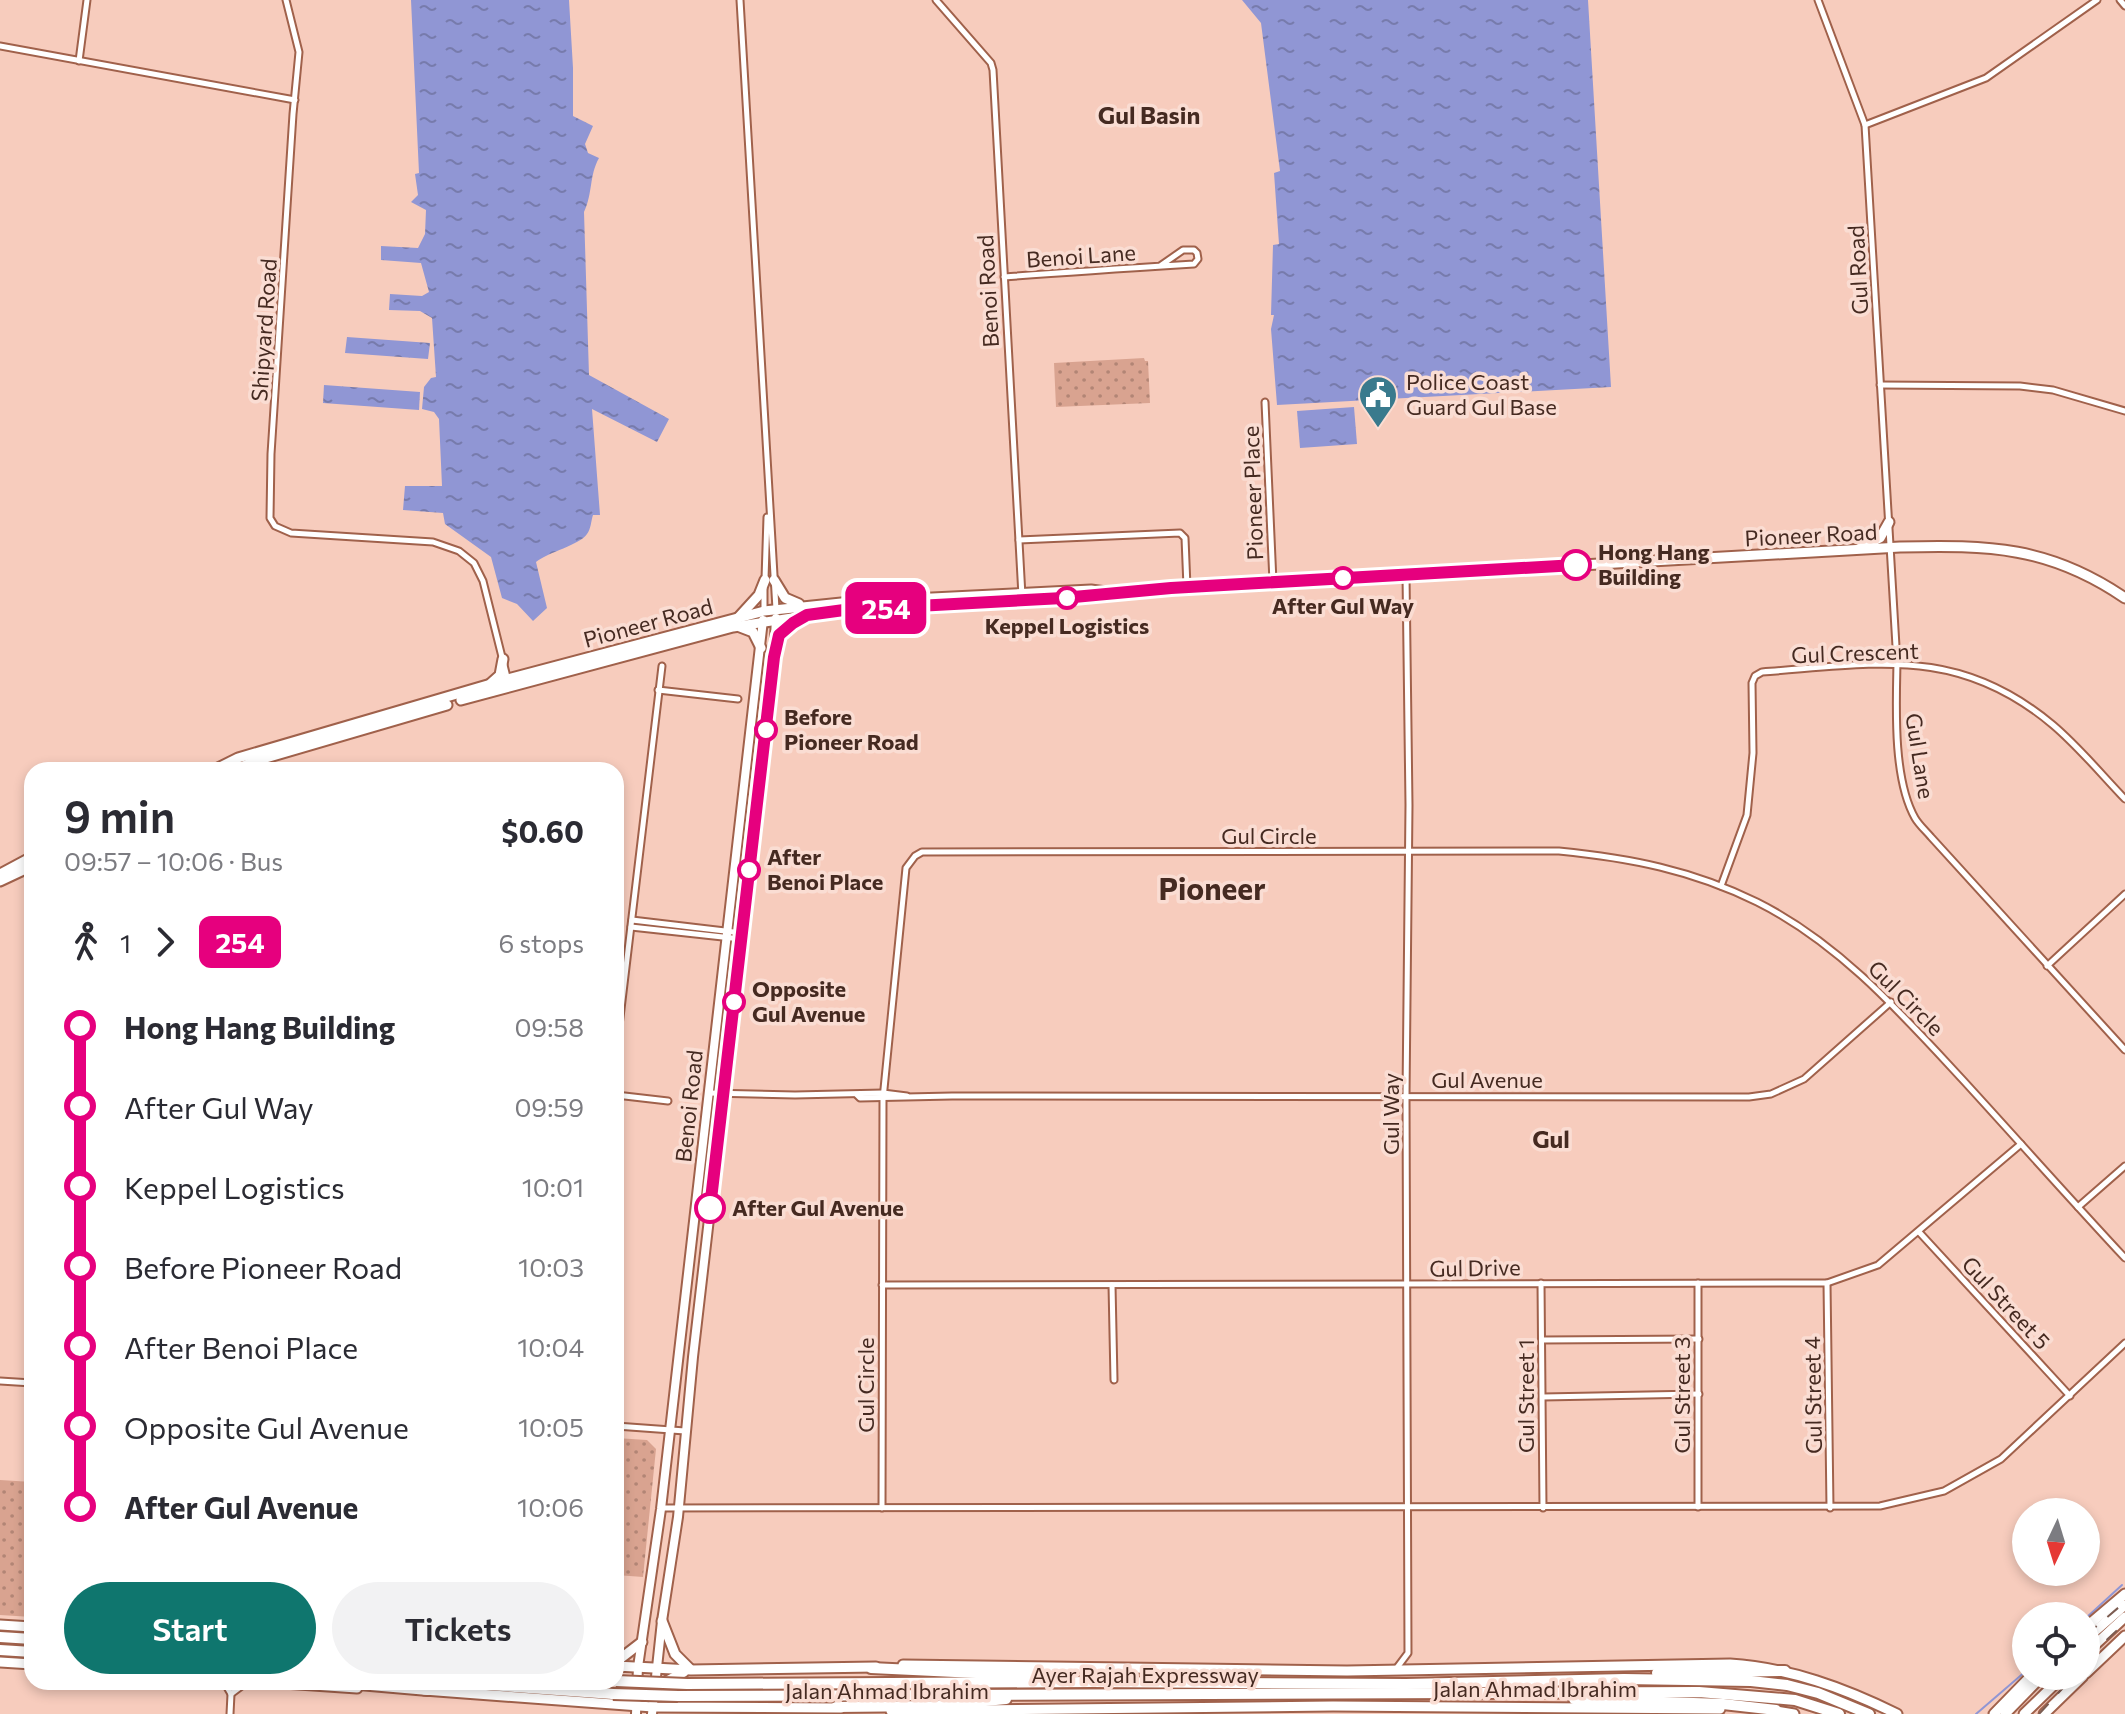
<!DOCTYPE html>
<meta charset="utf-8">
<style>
:root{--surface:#fff;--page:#f2f2f3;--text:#2b2b33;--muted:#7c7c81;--accent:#0f766e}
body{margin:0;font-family:Commissioner,sans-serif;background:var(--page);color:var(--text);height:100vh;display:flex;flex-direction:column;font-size:30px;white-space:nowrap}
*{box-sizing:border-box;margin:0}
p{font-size:26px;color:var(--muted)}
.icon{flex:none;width:44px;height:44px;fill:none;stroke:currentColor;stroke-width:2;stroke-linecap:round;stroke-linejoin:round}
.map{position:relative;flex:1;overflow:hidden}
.details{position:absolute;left:24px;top:762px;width:600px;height:928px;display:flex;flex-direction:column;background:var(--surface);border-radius:24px;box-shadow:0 4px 12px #0003}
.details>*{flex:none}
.badge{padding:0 16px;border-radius:12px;font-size:28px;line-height:52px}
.needle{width:52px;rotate:184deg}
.buttons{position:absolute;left:2012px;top:1498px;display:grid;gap:16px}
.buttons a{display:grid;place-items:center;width:88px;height:88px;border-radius:50%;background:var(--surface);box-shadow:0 4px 12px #0003;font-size:40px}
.map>.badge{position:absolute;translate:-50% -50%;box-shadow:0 0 0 4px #fff}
.legs{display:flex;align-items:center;gap:12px;height:88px;padding:0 40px;font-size:26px}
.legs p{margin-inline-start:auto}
.overview{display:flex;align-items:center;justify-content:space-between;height:136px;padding:0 40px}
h1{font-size:44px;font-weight:600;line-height:60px}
.action{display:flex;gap:16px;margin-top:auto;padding:16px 40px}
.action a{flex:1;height:92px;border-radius:48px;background:var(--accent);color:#fff;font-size:32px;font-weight:600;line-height:92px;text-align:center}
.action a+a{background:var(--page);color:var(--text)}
ul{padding:0 40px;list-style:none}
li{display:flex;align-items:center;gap:28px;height:80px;font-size:30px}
li i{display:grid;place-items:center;width:12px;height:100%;margin:0 10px;background:currentColor}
li i::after{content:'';width:20px;height:20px;margin:-10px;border:6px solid;border-radius:50%;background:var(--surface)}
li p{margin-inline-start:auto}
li:first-child i{background:linear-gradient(#0000 50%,currentColor 0)}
li:last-child i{background:linear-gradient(currentColor 50%,#0000 0)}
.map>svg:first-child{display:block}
</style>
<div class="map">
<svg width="2125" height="1714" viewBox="0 0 2125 1714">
<defs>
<pattern id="grass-dots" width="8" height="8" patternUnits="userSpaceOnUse" patternTransform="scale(2)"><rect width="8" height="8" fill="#d9a390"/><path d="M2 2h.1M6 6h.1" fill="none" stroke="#b28575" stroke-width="1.8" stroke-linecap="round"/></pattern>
<pattern id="water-ripples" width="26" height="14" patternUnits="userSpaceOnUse" patternTransform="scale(2)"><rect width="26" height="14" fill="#9096d4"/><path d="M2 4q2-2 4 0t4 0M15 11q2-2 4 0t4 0" fill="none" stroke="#777bac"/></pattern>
</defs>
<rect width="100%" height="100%" fill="#f7ccbd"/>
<g fill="url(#grass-dots)">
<polygon points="1144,358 1145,361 1148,361 1150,403 1056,407 1054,363"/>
<polygon points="616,1438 647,1440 656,1449 643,1577 616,1575"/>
<polygon points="0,1480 32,1482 32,1617 0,1615"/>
</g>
<g fill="url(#water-ripples)">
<path d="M411 0H569L573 68V116L593 126 585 144 588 153 599 158C589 176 593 193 584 212L589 375 669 419 657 442 592 409 600 515H593C591 521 591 529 587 534 580 545 548 552 536 562L547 608 533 621 517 604 502 598 491 557 445 524 443 513 403 510 405 486H442L439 419 434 412 422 409 424 387 431 378 436 377 432 318 420 311 389 310 390 294 422 296 429 292 421 263 381 260V246L418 248 425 234 426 210 411 202 418 195 415 174 419 173Z"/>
<polygon points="1242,0 1588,0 1611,387 1277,405 1271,329 1274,315 1271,315 1273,245 1279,244 1274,173 1280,171 1261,23"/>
<polygon points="347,337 430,343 428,359 345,353"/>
<polygon points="324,385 420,392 419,410 323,403"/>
<polygon points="1354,407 1357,444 1300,448 1297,411"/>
</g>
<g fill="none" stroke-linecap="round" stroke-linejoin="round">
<g stroke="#9096d4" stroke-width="2">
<polyline points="2086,1618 2122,1585"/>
<polyline points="1976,1714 2026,1671"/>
</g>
<defs>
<g id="minor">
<polyline points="286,0 299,52 293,114 271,454 270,518 275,526 291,533 433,542 459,551 474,563 483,581 508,681"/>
<polyline points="740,0 776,609"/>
<polyline points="936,0 991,63 993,70 1022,596"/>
<path d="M1818 0 1865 125 1897 663C1896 708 1893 779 1915 818 1919 825 1926 831 1931 837L2125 1050"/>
<polyline points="2120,0 2125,6"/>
<polyline points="0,46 295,100"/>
<polyline points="79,61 87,0"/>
<polyline points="1865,125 1986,78 2097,0"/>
<path d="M1004 277C1068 272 1131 268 1194 264L1198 259 1197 253 1194 250H1183L1160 266"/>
<polyline points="1880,385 2020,386 2053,390 2125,411"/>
<polyline points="1265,402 1273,582"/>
<polyline points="1019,540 1180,533 1185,538 1187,587"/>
<polyline points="765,579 767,517"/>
<polyline points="764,611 764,589"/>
<polyline points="658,690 738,699"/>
<path d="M1721 886 1747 815 1753 753 1752 683 1755 676 1762 672C1875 664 1958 645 2053 725 2079 747 2101 774 2125 799"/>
<polyline points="632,920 742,933"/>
<polyline points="631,927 741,939"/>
<polyline points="2047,966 2125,894"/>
<polyline points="616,1051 662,666"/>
<polyline points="709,1093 795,1095 883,1093 907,1096"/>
<polyline points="616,1095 668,1101"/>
<polyline points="857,1095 860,1098 952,1096 1749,1097 1771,1094 1804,1079 1891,1002"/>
<polyline points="2078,1207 2125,1166"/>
<polyline points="1919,1232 2070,1396"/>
<polyline points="1541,1283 1543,1508"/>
<polyline points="1827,1283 1830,1508"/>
<polyline points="882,1285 1827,1283 1878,1265 2021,1144"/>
<polyline points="1112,1285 1114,1380"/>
<polyline points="1542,1340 1699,1339"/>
<polyline points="0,1381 32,1383"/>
<polyline points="1543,1397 1699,1394"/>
<polyline points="616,1426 685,1431"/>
<polyline points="1698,1507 1698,1283"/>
<polyline points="661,1508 1880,1506 1944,1491 2001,1459 2125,1343"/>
<path d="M882 1508 883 1099 906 868 915 856 922 852 1559 851C1630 858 1692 870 1757 902 1839 943 1900 1012 1962 1079 2016 1138 2070 1199 2125 1258"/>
<polyline points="1396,1669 1408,1653 1406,1096 1409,805 1406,575"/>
<polyline points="224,1682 231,1694 230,1714"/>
<polyline points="231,1694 247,1682"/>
</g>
<g id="secondary">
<polyline points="636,1714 638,1667 661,1509 763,620"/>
<polyline points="652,1714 662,1621 678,1517 693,1357 774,657 776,618"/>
</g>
<g id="primary">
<polyline points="1861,547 1880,538 1889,522"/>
<polyline points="774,580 785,598 799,604"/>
<polyline points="738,618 759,595 765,580"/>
<polyline points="740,627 753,632 761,648"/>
<polyline points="774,657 779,635 801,619"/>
<polyline points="491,683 500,675 503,659"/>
<polyline points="461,700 733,627 844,610 1091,596"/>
<path d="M214 770 238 758 508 679 764 611 851 602 1091 590 1106 592 1900 547C1989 545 2049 546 2125 598"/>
<polyline points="235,770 252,762 447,705"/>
<polyline points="0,874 32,857"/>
<polyline points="0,881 32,866"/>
<polyline points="662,1621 675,1654 690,1669"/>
<polyline points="0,1625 32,1627"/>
<polyline points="2086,1627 2125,1594"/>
<polyline points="2086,1639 2125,1605"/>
<polyline points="2086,1653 2125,1617"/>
<polyline points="0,1662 32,1664"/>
<polyline points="616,1662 642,1642"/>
<path d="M903 1665 1347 1671 1730 1664C1790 1668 1844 1688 1897 1714"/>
<polyline points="616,1666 691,1670 876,1667"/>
<polyline points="2086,1673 2125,1636"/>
<polyline points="269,1682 357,1688"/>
<polyline points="424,1690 653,1707 841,1708"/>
<polyline points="637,1697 684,1672"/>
<polyline points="1771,1710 1794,1714"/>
<polyline points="891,1711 1333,1706 1720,1709"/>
<polyline points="1994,1714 2031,1676"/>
<polyline points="2005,1714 2042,1676"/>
<polyline points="2024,1714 2063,1676"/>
<polyline points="2044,1714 2083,1676"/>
</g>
<g id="motorway">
<polyline points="0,1637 32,1639"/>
<polyline points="0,1650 32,1652"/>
<polyline points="871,1668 1041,1676"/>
<polyline points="1657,1673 1785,1671"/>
<polyline points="336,1682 428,1690"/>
<polyline points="448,1682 613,1694"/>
<polyline points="687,1684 1092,1682 1406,1684 1624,1679 1751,1681 1787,1685 1818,1693 1869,1714"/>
<polyline points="678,1696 1699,1692 1795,1700 1839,1714"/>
<polyline points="1574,1699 1723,1704 1776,1710"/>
<polyline points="836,1707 933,1706 1006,1699"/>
</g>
</defs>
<use href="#minor" stroke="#a0614b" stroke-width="9"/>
<use href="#secondary" stroke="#a0614b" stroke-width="12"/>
<use href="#primary" stroke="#a0614b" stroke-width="13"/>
<use href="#motorway" stroke="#a0614b" stroke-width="14"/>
<use href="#minor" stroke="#fff" stroke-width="5"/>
<use href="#secondary" stroke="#fff" stroke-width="8"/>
<use href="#primary" stroke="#fff" stroke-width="9"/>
<use href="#motorway" stroke="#fff" stroke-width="10"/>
<g stroke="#7c5c51" stroke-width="2" stroke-dasharray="14 14" stroke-linecap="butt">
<polyline points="2086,1635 2125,1602"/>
<polyline points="2086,1659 2125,1623"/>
<polyline points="2039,1714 2074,1676"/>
</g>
<defs>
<g id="motorway-bridge">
<polyline points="616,1681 687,1684"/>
<polyline points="613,1694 678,1696"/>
</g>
</defs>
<use href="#motorway-bridge" stroke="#a0614b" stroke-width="14" stroke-linecap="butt"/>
<use href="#motorway-bridge" stroke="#fff" stroke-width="10"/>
</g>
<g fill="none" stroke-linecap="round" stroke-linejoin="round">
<defs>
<polyline id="line-1" points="710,1208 774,657 779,635 793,623 807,615 844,610 1063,598 1171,588 1576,565"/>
</defs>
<use href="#line-1" stroke="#fff" stroke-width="18"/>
<use href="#line-1" stroke="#e6007e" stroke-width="12"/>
</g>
<defs>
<symbol id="civic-pin" viewBox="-11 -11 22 30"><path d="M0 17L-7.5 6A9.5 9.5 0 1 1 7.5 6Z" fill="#397a8d" stroke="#faddd3"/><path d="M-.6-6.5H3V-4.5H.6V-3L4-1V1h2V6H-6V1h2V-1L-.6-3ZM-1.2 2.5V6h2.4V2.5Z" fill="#fff"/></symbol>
</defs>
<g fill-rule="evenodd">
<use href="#civic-pin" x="1356" y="373" width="44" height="60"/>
</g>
<g fill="#fff" stroke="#e6007e" stroke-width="4">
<circle cx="1576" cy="565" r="14"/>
<circle cx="1343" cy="578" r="10"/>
<circle cx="1067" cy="598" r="10"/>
<circle cx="766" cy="730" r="10"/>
<circle cx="749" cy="870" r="10"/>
<circle cx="734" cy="1002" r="10"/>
<circle cx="710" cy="1208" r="14"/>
</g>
<g text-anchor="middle" stroke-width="7" stroke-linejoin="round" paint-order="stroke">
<g font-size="22" fill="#452a21" stroke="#faddd3">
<text transform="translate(1081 256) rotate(-4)" y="8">Benoi Lane</text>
<text transform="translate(1858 270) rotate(-93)" y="8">Gul Road</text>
<text transform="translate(988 291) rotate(-93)" y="8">Benoi Road</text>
<text transform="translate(264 330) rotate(-86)" y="8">Shipyard Road</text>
<text transform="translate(1253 493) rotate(-92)" y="8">Pioneer Place</text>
<text transform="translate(1811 535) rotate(-3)" y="8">Pioneer Road</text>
<text transform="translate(648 623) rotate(-15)" y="8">Pioneer Road</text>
<text transform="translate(1855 653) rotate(-2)" y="8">Gul Crescent</text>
<text transform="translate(1920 756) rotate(81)" y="8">Gul Lane</text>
<text x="1269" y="844">Gul Circle</text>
<text transform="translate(1906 998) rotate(45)" y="8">Gul Circle</text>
<text x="1487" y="1088">Gul Avenue</text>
<text transform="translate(689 1106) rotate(-84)" y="8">Benoi Road</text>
<text transform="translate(1391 1114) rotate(-90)" y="8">Gul Way</text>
<text transform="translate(1475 1268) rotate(-1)" y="8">Gul Drive</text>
<text transform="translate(2006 1303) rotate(47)" y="8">Gul Street 5</text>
<text transform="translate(866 1385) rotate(-90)" y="8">Gul Circle</text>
<text transform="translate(1682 1395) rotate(-90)" y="8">Gul Street 3</text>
<text transform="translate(1813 1395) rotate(-91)" y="8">Gul Street 4</text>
<text transform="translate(1526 1396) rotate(-90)" y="8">Gul Street 1</text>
<text x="1145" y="1683">Ayer Rajah Expressway</text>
<text x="1535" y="1697">Jalan Ahmad Ibrahim</text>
<text x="887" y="1699">Jalan Ahmad Ibrahim</text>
</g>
<g font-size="22" fill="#452a21" stroke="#faddd3" text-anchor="start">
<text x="1406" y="390">Police Coast<tspan x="1406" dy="25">Guard Gul Base</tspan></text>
</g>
<g font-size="22" font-weight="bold" fill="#452a21" stroke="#faddd3" text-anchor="start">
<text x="1598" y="560">Hong Hang<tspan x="1598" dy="25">Building</tspan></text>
<text x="1343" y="614" text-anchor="middle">After Gul Way</text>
<text x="1067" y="634" text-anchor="middle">Keppel Logistics</text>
<text x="784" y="725">Before<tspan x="784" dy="25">Pioneer Road</tspan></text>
<text x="767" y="865">After<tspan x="767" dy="25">Benoi Place</tspan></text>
<text x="752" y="997">Opposite<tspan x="752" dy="25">Gul Avenue</tspan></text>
<text x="732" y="1216">After Gul Avenue</text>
</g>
<g font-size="24" font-weight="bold" fill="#452a21" stroke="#faddd3">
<text x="1149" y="124">Gul Basin</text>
<text x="1551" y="1148">Gul</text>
</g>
<g font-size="30" font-weight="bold" fill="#452a21" stroke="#faddd3">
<text x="1212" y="900">Pioneer</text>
</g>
</g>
</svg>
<div class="buttons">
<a><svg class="needle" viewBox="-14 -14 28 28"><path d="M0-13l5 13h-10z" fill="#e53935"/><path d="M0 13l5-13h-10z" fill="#7c7c81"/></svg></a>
<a><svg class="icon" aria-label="locate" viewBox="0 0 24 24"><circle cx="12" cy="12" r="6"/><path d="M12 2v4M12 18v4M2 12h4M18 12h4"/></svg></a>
</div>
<b class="badge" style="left:886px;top:608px;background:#e6007e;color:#fff">254</b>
<section class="details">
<div class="overview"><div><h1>9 min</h1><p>09:57 – 10:06 · Bus</p></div><b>$0.60</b></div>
<div class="legs"><svg class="icon" aria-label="walk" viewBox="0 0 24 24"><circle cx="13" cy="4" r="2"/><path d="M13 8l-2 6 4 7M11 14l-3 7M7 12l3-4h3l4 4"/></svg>1<svg class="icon" aria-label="forward" viewBox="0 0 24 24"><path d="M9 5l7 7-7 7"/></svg><b class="badge" style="background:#e6007e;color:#fff">254</b><p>6 stops</p></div>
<ul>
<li><i style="color:#e6007e"></i><b>Hong Hang Building</b><p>09:58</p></li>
<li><i style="color:#e6007e"></i><span>After Gul Way</span><p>09:59</p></li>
<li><i style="color:#e6007e"></i><span>Keppel Logistics</span><p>10:01</p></li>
<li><i style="color:#e6007e"></i><span>Before Pioneer Road</span><p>10:03</p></li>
<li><i style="color:#e6007e"></i><span>After Benoi Place</span><p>10:04</p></li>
<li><i style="color:#e6007e"></i><span>Opposite Gul Avenue</span><p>10:05</p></li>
<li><i style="color:#e6007e"></i><b>After Gul Avenue</b><p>10:06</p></li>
</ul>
<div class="action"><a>Start</a><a>Tickets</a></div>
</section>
</div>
